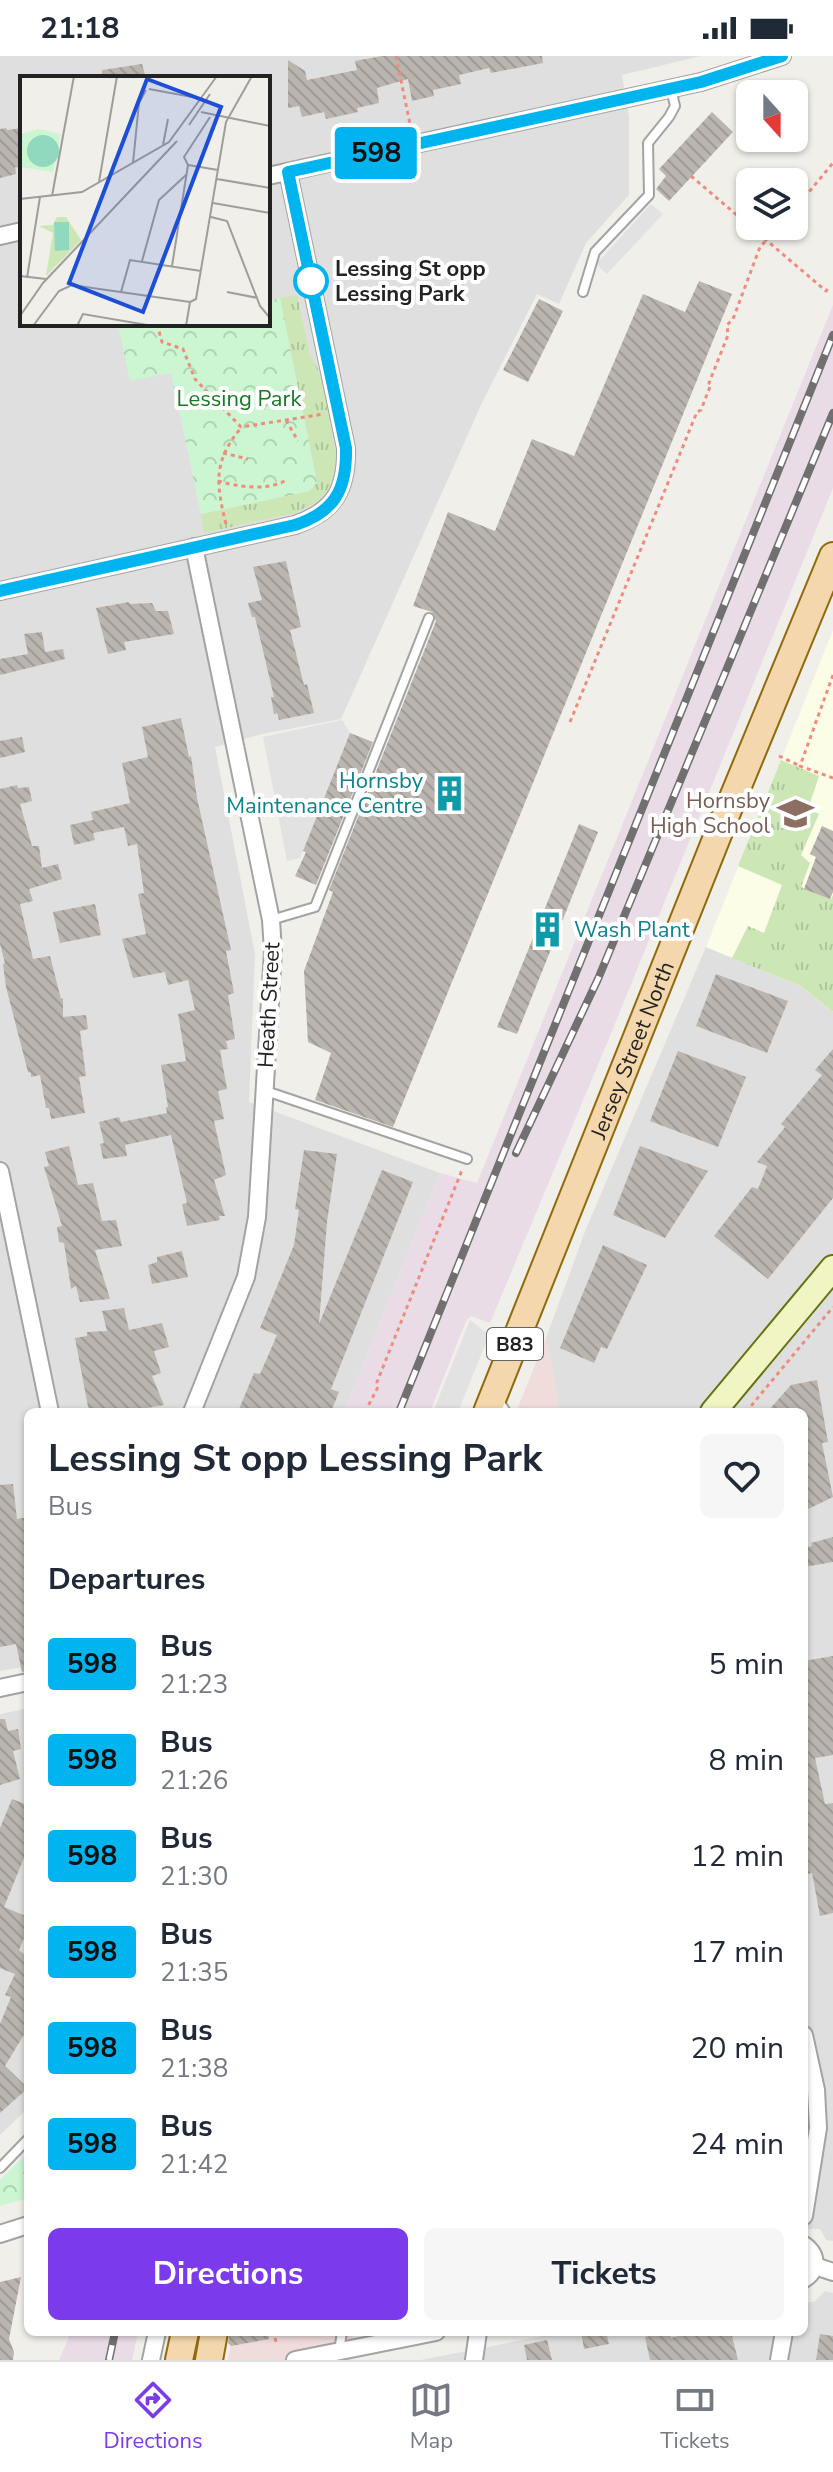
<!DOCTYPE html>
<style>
:root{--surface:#fff;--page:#f6f6f7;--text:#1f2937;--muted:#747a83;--line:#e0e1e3;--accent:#7c3aed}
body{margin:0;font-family:"Nunito Sans",sans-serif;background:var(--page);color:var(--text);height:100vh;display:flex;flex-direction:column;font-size:30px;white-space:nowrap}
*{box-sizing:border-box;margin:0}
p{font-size:26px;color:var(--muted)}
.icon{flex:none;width:44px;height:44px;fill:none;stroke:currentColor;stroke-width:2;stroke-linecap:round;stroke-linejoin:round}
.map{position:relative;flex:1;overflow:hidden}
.panel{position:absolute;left:24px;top:1352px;width:784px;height:928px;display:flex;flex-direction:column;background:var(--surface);border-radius:12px;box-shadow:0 2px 6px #0004}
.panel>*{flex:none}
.badge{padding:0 16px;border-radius:6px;font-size:28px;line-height:52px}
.needle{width:52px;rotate:159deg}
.controls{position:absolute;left:736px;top:24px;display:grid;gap:16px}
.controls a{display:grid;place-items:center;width:72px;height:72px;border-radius:12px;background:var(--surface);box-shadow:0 2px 6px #0004;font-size:40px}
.map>.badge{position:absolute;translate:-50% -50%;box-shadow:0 0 0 4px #fff}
h2{padding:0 24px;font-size:30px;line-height:72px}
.round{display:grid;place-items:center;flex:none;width:84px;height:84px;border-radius:12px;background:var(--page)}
.headline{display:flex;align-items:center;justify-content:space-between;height:136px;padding:0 24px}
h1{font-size:38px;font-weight:700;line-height:60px}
.cta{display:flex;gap:16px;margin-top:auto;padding:16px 24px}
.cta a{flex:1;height:92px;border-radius:12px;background:var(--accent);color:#fff;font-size:32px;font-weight:700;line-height:92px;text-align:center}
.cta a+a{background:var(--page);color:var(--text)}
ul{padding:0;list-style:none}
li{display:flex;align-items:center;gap:24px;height:96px;padding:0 24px}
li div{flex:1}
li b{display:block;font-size:30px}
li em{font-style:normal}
li .badge{min-width:88px;font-weight:700;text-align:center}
.status{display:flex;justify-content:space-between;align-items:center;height:56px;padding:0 40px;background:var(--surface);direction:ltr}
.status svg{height:22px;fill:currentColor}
.tab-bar{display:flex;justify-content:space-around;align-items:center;height:112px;border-top:2px solid var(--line);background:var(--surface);font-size:22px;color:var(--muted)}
.tab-bar a{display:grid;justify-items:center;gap:4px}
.tab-bar .current{color:var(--accent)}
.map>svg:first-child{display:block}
</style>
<div class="status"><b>21:18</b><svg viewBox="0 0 49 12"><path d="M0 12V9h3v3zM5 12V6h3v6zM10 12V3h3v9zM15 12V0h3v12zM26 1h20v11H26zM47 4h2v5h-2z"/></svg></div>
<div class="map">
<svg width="833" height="2304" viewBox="0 0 833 2304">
<defs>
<pattern id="grass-tufts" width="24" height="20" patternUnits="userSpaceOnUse" patternTransform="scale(2)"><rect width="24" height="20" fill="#cce6b5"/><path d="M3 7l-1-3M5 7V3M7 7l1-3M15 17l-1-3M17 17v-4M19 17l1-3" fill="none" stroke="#afc59b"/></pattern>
<pattern id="park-crowns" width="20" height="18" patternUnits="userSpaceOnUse" patternTransform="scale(2)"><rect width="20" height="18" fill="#ccf6d1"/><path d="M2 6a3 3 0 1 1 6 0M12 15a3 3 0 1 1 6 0" fill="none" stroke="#afd3b3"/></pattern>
<pattern id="building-back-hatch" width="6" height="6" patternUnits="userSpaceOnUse" patternTransform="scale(2)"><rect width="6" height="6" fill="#bbb5af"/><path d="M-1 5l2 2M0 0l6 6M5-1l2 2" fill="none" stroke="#a09b96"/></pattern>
</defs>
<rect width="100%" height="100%" fill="#f1efea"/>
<g fill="#e0dfdf" fill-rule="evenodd">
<path d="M0 0H701L622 19 629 62V139L586 187 559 248 537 238 481 349 341 663 262 678 215 691 255 898 249 1046 440 1117 344 1356H28V1610L0 1615ZM22 22H268V268H22Z"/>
<polygon points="706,891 801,930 833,956 833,2185 826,2184 820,2173 804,2173 804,1356 560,1356 546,1282 586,1173"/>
<polygon points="28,1652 28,2052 0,2079 0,1658"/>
<polygon points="825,2235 833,2237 833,2304 421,2304 563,2276 804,2276 804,2246 814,2246"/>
</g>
<g fill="#f0dddb">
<polygon points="546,1282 560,1356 516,1356"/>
<polygon points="233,2276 353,2276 351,2304 228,2304"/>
</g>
<g fill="#eadce7">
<polygon points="833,249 833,432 610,980 490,1267 471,1260 466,1265 430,1356 344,1356 440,1117 477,1127"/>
<polygon points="71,2276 138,2276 132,2304 59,2304"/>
</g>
<polygon fill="#fcfde7" points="833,574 833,956 801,930 706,891"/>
<g fill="url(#grass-tufts)">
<polygon points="297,239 310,299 321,319 338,409 329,433 318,445 295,457 204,477 201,458 310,435 317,426 280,242"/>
<polygon points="781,704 819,720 808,753 819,758 801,799 810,807 801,831 831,843 833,839 833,956 801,930 732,902 748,870 764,877 782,829 738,810"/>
</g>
<g fill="url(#park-crowns)">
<polygon points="280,242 317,426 310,435 201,458 171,317 130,325 118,268 268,268 268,245"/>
<polygon points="28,2096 28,2142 0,2150 0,2124"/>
</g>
<g fill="#e2e2e2">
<polygon points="651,148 663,158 607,218 596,208"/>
<polygon points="342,664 350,677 300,802 287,805 263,681"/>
<polygon points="470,1264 489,1279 458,1356 433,1356"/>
</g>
<g fill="url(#building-back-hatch)">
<polygon points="382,0 542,0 543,7 491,17 489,12 459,19 461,28 433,34 434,40 412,45 408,23 377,32 379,47 357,52 358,56 326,63 324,56 302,61 299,50 288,52 288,4 305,15 307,24 357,14 355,5"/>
<polygon points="142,8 146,22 102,22 102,14"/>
<polygon points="712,56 733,76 669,145 656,133 666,120 659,113"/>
<polygon points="6,72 7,74 22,72 22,112 15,111 16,118 0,122 0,73"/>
<polygon points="699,225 732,238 393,1071 315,1044 331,997 308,986 304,915 333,836 329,834 436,565 432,556 413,550 448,456 495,475 532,383 574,400 643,238 685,256"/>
<polygon points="539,243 563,255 528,326 503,314"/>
<polygon points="286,505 301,571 290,574 304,629 307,628 314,657 279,664 277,657 274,658 271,641 274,641 255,561 252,561 248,547 262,544 253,511"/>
<polygon points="129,546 130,548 152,547 156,555 168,555 174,578 124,586 126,594 108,598 96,552"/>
<polygon points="42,576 45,596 63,593 65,603 0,619 0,603 28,598 24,578"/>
<polygon points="181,662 189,701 191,700 197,742 231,894 226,895 234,937 228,939 235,983 226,985 228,993 220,994 227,1033 218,1035 224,1063 214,1065 226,1119 214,1124 225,1160 219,1160 220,1164 187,1170 182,1148 187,1147 171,1079 125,1089 127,1100 103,1103 100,1088 104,1087 99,1066 119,1061 121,1066 167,1057 166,1051 168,1051 161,1009 186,1005 178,958 195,954 188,924 168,929 165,916 133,922 122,883 146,878 138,838 144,837 137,788 128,790 124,771 93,777 95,784 74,789 70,769 93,764 91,756 130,747 122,707 148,701 142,671"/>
<polygon points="350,677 373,686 316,829 295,820 306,796 303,795"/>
<polygon points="22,681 25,696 0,702 0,685"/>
<polygon points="17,729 18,732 29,731 32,745 20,748 32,790 39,790 42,812 58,808 62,823 29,833 33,845 20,848 33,903 50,900 61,943 63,942 63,961 86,959 88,973 80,975 86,1020 79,1021 85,1057 51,1063 49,1052 46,1052 40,1019 31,1021 31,1017 28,1016 6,931 3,908 5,907 0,888 0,733"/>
<polygon points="579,768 598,776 517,978 497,971"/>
<polygon points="822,770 833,775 833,836 830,843 804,833 816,801 810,798"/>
<polygon points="95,848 101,879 60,887 53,856"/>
<polygon points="716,918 788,945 767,997 696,970"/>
<polygon points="833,993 833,1142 768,1223 714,1180 752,1131 758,1133 767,1110 757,1106 785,1071 781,1068 822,1019 815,1014"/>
<polygon points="678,995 746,1021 718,1091 650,1065"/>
<polygon points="69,1090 78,1129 93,1127 102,1165 116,1164 122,1190 95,1194 110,1243 80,1246 76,1230 71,1233 64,1187 59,1186 57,1171 62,1170 44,1111 49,1110 45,1096"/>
<polygon points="640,1090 708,1115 665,1182 613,1159"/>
<polygon points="304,1094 337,1098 327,1166 319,1268 382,1114 413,1126 331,1333 339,1336 331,1356 247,1356 239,1353 254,1317 260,1318 277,1279 260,1272 294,1189 299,1154 295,1153"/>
<polygon points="603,1189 647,1209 607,1293 601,1291 594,1307 560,1292"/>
<polygon points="182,1195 188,1221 152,1228 148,1209 157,1206 157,1201"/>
<polygon points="124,1252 129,1274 162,1267 169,1291 154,1295 161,1317 152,1320 164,1349 130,1355 130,1353 117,1356 89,1356 75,1282 87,1280 87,1276 107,1275 102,1255"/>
<polygon points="817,1324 828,1386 822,1387 833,1441 804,1455 804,1356 767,1356 791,1329"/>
<polygon points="13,1428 17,1463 28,1461 26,1485 28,1484 28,1615 22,1616 16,1588 0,1591 0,1429"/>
<polygon points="833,1481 833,1506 804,1511 804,1492 812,1490 811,1487"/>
<polygon points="833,1600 833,1699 815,1702 825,1748 833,1747 833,1857 820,1860 812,1817 807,1818 804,1801 804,1605"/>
<polygon points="0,1663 5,1663 8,1675 18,1673 21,1693 13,1695 20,1723 0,1729"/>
<polygon points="12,1743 28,1749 28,1792 4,1851 28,1861 28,1873 19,1894 25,1899 28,1892 28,1972 5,2010 28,2032 0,2057 0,1968 11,1941 5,1939 15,1918 0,1912 0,1772"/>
<polygon points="21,2221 9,2283 14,2296 13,2304 0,2304 0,2226"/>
<polygon points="230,2276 268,2276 269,2283 231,2290 228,2287"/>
<polygon points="581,2276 606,2276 609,2288 584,2293"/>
<polygon points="670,2276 671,2282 694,2276 731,2276 738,2304 650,2304 645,2281"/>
<polygon points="820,2278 833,2280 833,2304 816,2304"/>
<polygon points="547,2284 552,2304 527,2304 524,2289"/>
</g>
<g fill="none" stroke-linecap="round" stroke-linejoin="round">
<defs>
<g id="service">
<polyline points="583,236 595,196 649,139 648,87 669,61 675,50 671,33"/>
<polyline points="271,864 315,851 429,562"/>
<polyline points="263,1034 467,1103"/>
<polyline points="497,1342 506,1356"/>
<polyline points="0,2112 28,2083"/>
<polyline points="339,2295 342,2276"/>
</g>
<g id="minor">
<polyline points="268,120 701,26 782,0"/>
<polyline points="0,180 22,175"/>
<path d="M0 535 295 469C335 455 347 433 346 392L288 116"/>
<polyline points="0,1115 50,1356"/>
<polyline points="192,1356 246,1221 257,1161 273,895 271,864 194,491"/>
<polyline points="0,1632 28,1626"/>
<polyline points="804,1979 816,2034 818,2072 804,2160"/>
<polyline points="0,2178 28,2169"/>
<path d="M804 2189C818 2199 818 2214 804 2223"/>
<polyline points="815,2210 833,2216"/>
<polyline points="151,2304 157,2276"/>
<polyline points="295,2304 436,2276"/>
<polyline points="474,2304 478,2276"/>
<polyline points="779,2304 784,2276"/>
</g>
<polyline id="secondary" points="713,1356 833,1212"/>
<g id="primary">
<path id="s1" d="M487 1356 725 761 833 500"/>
<polyline points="179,2304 185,2276"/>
<polyline points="209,2304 214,2276"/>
</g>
</defs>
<use href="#service" stroke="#a3a3a3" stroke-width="12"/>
<use href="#minor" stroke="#a3a3a3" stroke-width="20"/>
<use href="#secondary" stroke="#65730f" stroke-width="28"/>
<use href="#primary" stroke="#926a0e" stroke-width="30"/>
<g stroke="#ee8d7e" stroke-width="3" stroke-dasharray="4 4" stroke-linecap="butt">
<polyline points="396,0 411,73"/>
<polyline points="691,120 826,235 829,231"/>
<polyline points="794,154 833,107"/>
<polyline points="157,268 162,286 183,293 195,323 241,371 324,358"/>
<polyline points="286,364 298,385"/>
<polyline points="223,397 248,403"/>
<path d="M218 425C239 431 265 435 285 425"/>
<path d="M226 468C216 428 213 405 241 372"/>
<polyline points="833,619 800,710 833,722"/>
<polyline points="570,666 697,356 701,354 711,328 709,327 728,279 727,269 733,263 760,191 780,170"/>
<polyline points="779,700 800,710"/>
<polyline points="365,1356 378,1331 377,1326 462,1114"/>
<polyline points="746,1356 833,1251"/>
<polyline points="275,2282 276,2286"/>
</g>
<use href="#service" stroke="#fff" stroke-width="8"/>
<use href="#minor" stroke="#fff" stroke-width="16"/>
<use href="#secondary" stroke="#f1f5c4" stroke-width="24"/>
<use href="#primary" stroke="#f4d7ac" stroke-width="26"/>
<defs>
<g id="rail">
<polyline points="516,1097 598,923 833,357"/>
<polyline points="399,1356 833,279"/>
<polyline points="109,2304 115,2276"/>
</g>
</defs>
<use href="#rail" stroke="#707070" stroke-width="8"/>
<use href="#rail" stroke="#fff" stroke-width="5" stroke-dasharray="15" stroke-linecap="butt"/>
</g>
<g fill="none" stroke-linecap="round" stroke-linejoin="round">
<defs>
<path id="line" d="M0 535 295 469C335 456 347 433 346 392L288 116 701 26 782 0"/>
</defs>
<use href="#line" stroke="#fff" stroke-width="18"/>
<use href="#line" stroke="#00b5ef" stroke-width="12"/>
</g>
<defs>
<symbol id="building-bare" viewBox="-9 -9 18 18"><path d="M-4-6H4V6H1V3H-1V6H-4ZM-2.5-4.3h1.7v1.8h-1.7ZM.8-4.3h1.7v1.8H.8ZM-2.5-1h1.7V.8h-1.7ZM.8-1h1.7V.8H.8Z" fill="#0f9aa8" stroke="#fff" stroke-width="2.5" paint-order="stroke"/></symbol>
<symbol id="school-bare" viewBox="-9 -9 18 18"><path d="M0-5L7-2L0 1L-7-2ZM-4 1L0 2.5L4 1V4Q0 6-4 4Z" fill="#8d6e63" stroke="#fff" stroke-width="2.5" paint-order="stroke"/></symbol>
</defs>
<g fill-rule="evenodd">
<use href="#building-bare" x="424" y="712" width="51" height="51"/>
<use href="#school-bare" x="770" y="732" width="51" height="51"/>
<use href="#building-bare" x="522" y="848" width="51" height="51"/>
</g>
<circle fill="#fff" stroke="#00b5ef" stroke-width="4" cx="311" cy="225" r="16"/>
<g text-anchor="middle" stroke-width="8" stroke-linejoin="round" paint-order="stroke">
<rect fill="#fff" stroke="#646464" stroke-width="2" x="487" y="1272" width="56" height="32" rx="6"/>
<g font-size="20" font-weight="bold" fill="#222">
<text x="515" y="1295">B83</text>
</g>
<g font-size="22" font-weight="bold" fill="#222" stroke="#fff" text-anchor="start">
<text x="335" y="220">Lessing St opp<tspan x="335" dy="25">Lessing Park</tspan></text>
</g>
<g font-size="22" fill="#167a22" stroke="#fff">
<text x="239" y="350">Lessing Park</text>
</g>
<g font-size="22" fill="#0d838f" stroke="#fff" text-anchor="end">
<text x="423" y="732">Hornsby<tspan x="423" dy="25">Maintenance Centre</tspan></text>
<text x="574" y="881" text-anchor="start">Wash Plant</text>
</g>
<g font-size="22" fill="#785e54" stroke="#fff" text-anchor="end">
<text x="770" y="752">Hornsby<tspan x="770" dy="25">High School</tspan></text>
</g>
<g font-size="22" fill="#222" stroke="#fff">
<text transform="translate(268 949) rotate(-87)" y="8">Heath Street</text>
<text dy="8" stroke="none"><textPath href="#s1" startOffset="390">Jersey Street North</textPath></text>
</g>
</g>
<g transform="translate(20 20)">
<rect width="250" height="250" fill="#f1efea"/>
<path d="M37 141H46L61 164 26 200 33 157 19 150 33 149Z" fill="#cce6b5"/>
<path d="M18 53 41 58 33 96 0 91V58Z" fill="#ccf6d1"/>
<path d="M7 75a16 16 0 1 1 32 0a16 16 0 1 1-32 0ZM34 146H49V174L35 175Z" fill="#90d8be"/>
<path fill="none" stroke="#9e9d9a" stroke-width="2" d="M129 13 183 23M181 36 250 50M169 49 190 18M143 69 148 43M113 87 119 27 126 14M168 89 164 81 190 41M168 89 198 94M197 103 250 112M79 106 97 0M32 120 54 0M0 123 62 116 149 66 197 0M193 127 250 137M191 141 207 145 240 230 250 242M122 185 139 124 167 98M152 190 168 89M0 200 26 203M7 202 20 121M101 216 110 184 181 195M207 216 238 222M0 240 23 207 157 65M13 250 39 215 52 209 170 226M57 250 63 238 133 250M166 250 170 226 176 223 206 46 232 0"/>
<path fill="#1d4ed8" fill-opacity="0.15" stroke="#1d4ed8" stroke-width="4" d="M127 3 201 31 123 236 49 207Z"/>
<rect width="250" height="250" fill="none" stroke="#222" stroke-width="4"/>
</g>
</svg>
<div class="controls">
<a><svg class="needle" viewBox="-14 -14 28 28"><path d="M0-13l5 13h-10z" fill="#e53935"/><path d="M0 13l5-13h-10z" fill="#747a83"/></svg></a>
<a><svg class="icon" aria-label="layers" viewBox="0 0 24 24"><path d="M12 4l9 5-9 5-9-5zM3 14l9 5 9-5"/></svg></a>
</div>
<b class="badge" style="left:376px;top:97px;background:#00b5ef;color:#111">598</b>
<section class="panel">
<div class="headline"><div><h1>Lessing St opp Lessing Park</h1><p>Bus</p></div><a class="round"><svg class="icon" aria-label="heart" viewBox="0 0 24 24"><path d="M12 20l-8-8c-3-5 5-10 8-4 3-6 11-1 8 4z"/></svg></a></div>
<h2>Departures</h2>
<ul>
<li><span class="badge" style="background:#00b5ef;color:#111">598</span><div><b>Bus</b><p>21:23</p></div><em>5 min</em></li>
<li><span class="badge" style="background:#00b5ef;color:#111">598</span><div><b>Bus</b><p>21:26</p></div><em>8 min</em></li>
<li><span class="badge" style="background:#00b5ef;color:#111">598</span><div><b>Bus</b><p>21:30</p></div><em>12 min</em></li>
<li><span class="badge" style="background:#00b5ef;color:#111">598</span><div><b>Bus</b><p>21:35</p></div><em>17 min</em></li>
<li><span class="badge" style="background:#00b5ef;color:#111">598</span><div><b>Bus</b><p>21:38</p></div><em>20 min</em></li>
<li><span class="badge" style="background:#00b5ef;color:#111">598</span><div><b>Bus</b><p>21:42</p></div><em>24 min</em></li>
</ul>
<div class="cta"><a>Directions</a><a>Tickets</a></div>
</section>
</div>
<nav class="tab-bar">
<a class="current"><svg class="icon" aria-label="directions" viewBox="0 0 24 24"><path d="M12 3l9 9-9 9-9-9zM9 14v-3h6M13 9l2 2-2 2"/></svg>Directions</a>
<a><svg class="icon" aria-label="map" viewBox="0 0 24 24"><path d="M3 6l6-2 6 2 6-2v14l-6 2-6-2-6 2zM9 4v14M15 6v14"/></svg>Map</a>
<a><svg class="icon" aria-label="tickets" viewBox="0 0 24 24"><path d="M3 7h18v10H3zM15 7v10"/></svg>Tickets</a>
</nav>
